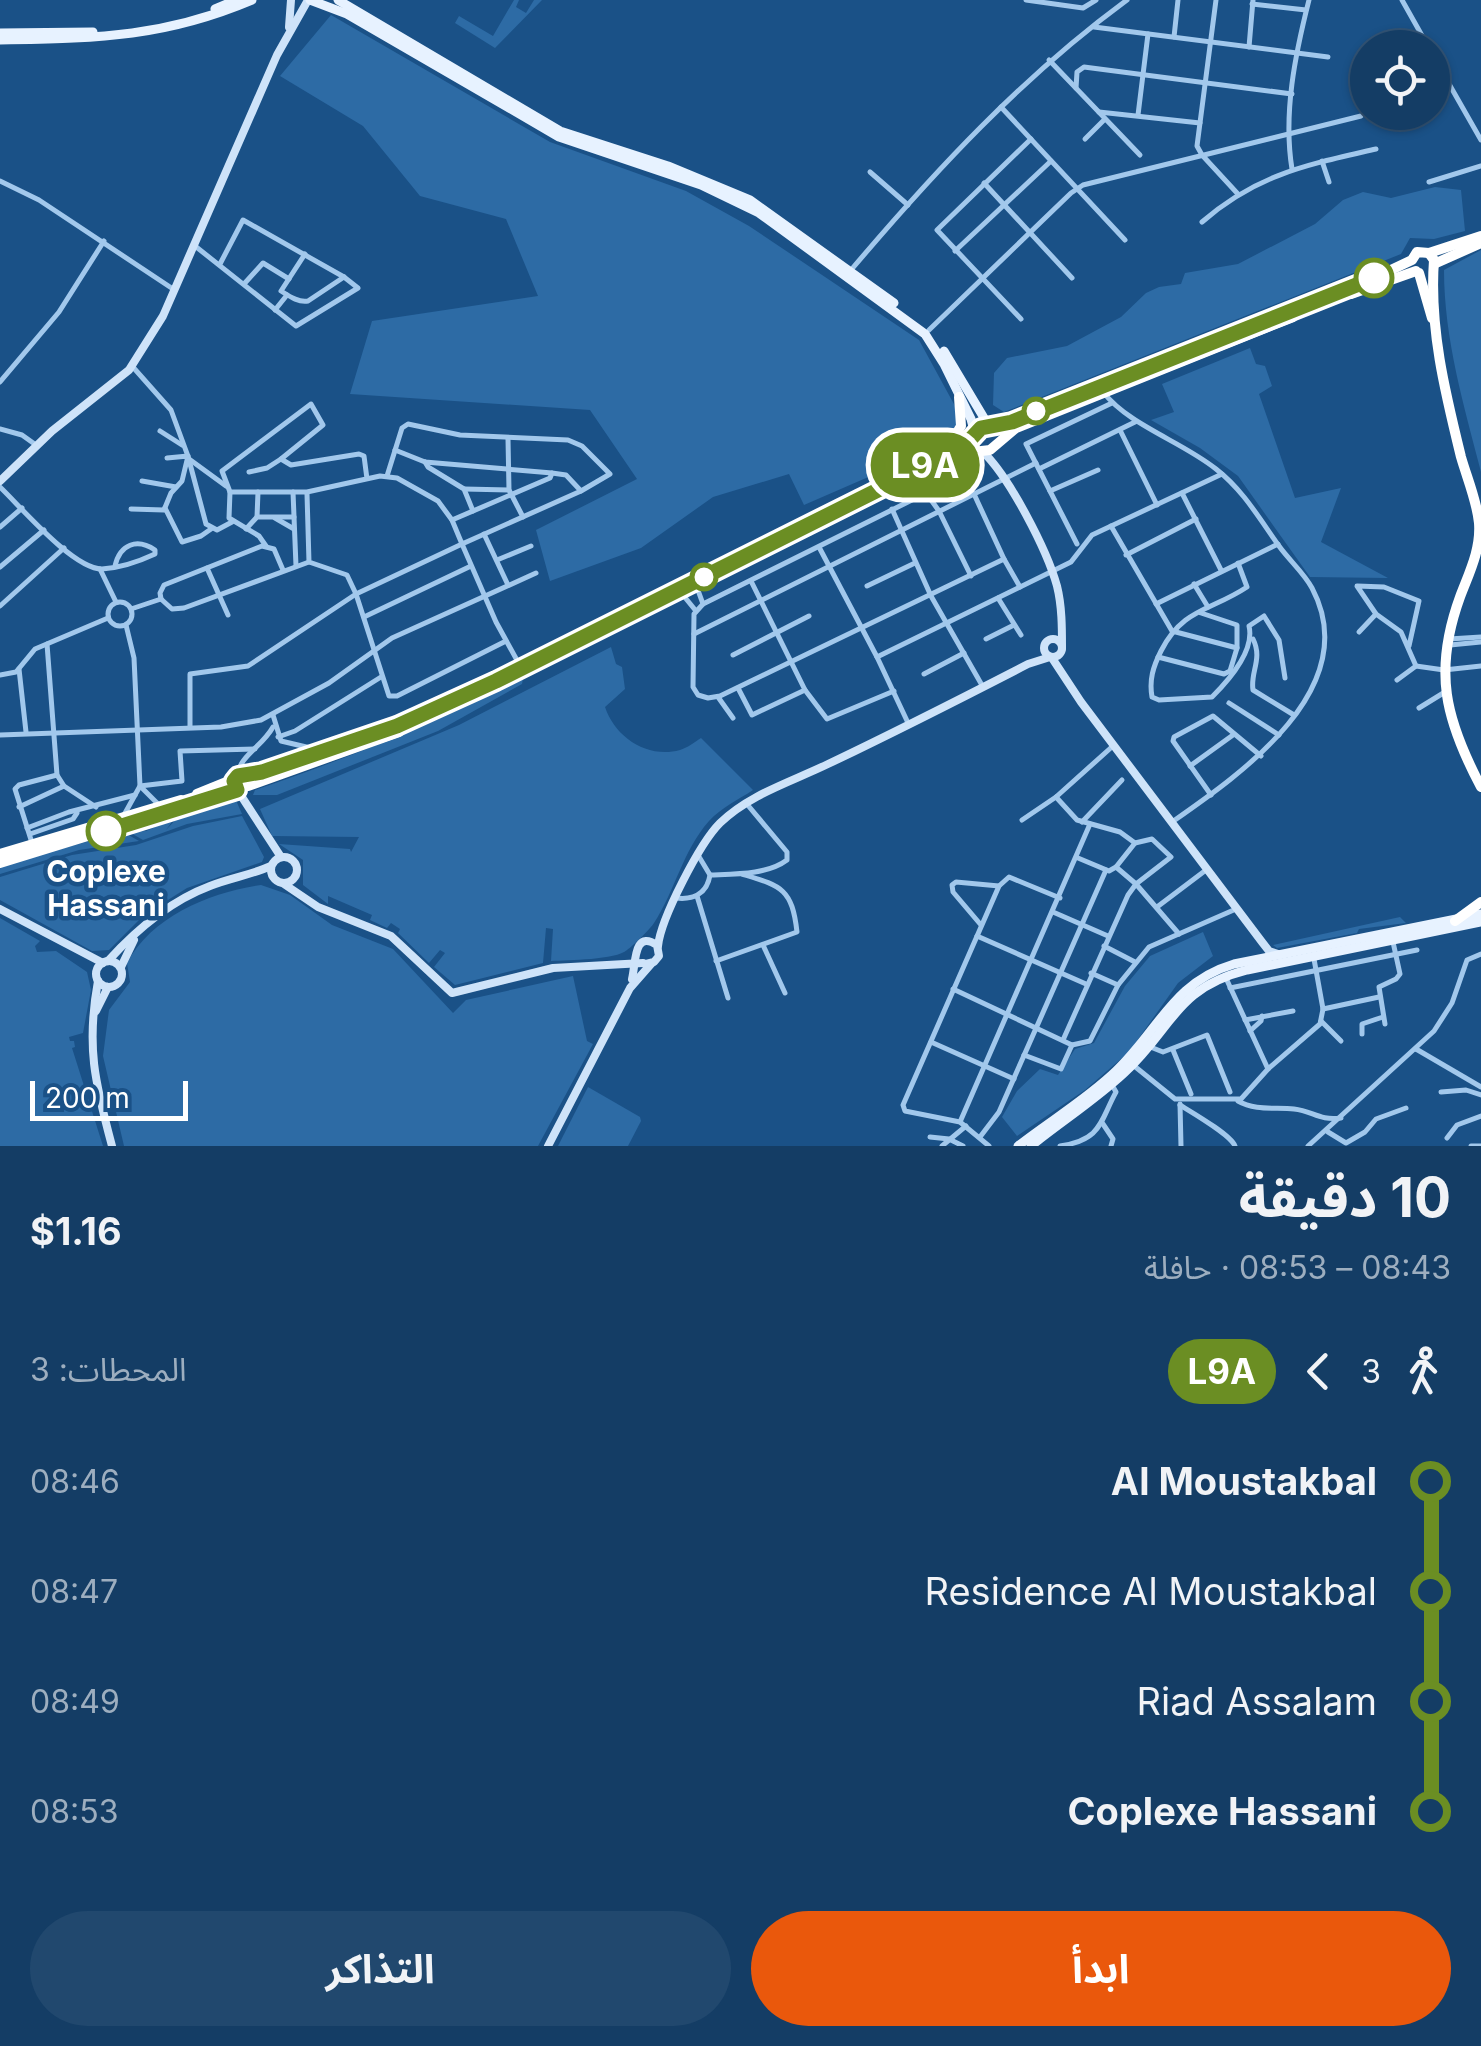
<!DOCTYPE html>
<html lang="ar">
<meta charset="utf-8">
<style>
:root{--surface:#143d65;--page:#21486e;--text:#f1f3f6;--muted:#9daebf;--line:#335679;--accent:#ea580c}
body{margin:0;font-family:Inter,"Noto Sans Arabic",sans-serif;background:var(--page);color:var(--text);direction:rtl;height:100vh;display:flex;flex-direction:column;font-size:38px;white-space:nowrap}
*{box-sizing:border-box;margin:0}
p{font-size:32px;color:var(--muted)}
.icon{flex:none;width:55px;height:55px;fill:none;stroke:currentColor;stroke-width:2;stroke-linecap:round;stroke-linejoin:round}
.map{position:relative;height:1146px;overflow:hidden;direction:ltr}
.sheet{display:flex;flex-direction:column;background:var(--surface);flex:1}
.sheet>*{flex:none}
.badge{padding:0 20px;border-radius:32px;font-size:35px;line-height:65px}
.fabs{position:absolute;left:1350px;top:30px;display:grid;gap:20px}
.fabs a{display:grid;place-items:center;width:100px;height:100px;border-radius:50%;background:var(--surface);box-shadow:0 2px 8px #0004,0 0 0 2px var(--line);font-size:50px}
.scale{position:absolute;left:30px;bottom:25px;width:158px;box-sizing:border-box;padding-left:10px;border:5px solid #fff;border-top:0;font-size:28px;line-height:35px;white-space:nowrap;color:#fff;-webkit-text-stroke:8px #1a5187;paint-order:stroke}
.map>.badge{position:absolute;translate:-50% -50%;box-shadow:0 0 0 5px #fff}
.legs{display:flex;align-items:center;gap:15px;height:110px;padding:0 30px;font-size:32px}
.legs p{margin-inline-start:auto}
.overview{display:flex;align-items:center;justify-content:space-between;height:170px;padding:0 30px}
h1{font-size:55px;font-weight:700;line-height:75px}
.primary-button{display:flex;gap:20px;margin-top:auto;padding:20px 30px}
.primary-button a{flex:1;height:115px;border-radius:60px;background:var(--accent);color:#fff;font-size:40px;font-weight:700;line-height:115px;text-align:center}
.primary-button a+a{background:var(--page);color:var(--text)}
ul{padding:0 30px;list-style:none}
li{display:flex;align-items:center;gap:35px;height:110px;font-size:38px}
li i{display:grid;place-items:center;width:15px;height:100%;margin:0 12px;background:currentColor}
li i::after{content:'';width:25px;height:25px;margin:-12px;border:8px solid;border-radius:50%;background:var(--surface)}
li p{margin-inline-start:auto}
li:first-child i{background:linear-gradient(#0000 50%,currentColor 0)}
li:last-child i{background:linear-gradient(currentColor 50%,#0000 0)}
.map>svg:first-child{display:block}
</style>
<div class="map">
<svg width="1481" height="1146" viewBox="0 0 1481 1146">
<rect width="100%" height="100%" fill="#1a5187"/>
<g fill="#2d6ba5">
<polygon points="514,0 519,0 516,7 526,13 534,0 542,0 495,48 455,23 459,16 493,36"/>
<polygon points="331,15 550,142 686,191 749,226 919,340 955,406 958,438 804,505 789,474 713,497 641,548 550,581 536,530 637,479 590,410 350,394 372,321 538,296 506,219 420,196 363,126 280,76"/>
<polygon points="1435,187 1461,190 1465,231 1434,239 1410,238 1401,254 1004,412 993,405 994,373 1007,358 1067,346 1121,317 1146,293 1159,287 1181,284 1185,273 1238,264 1315,224 1343,200 1363,192 1391,198"/>
<path d="M1481 250V472C1464 406 1444 339 1444 270Z"/>
<polygon points="1250,348 1256,364 1265,366 1272,386 1259,394 1295,498 1341,488 1321,542 1388,578 1310,577 1238,476 1200,448 1151,420 1174,412 1162,384"/>
<path d="M611 647 616 664 622 667 625 689 605 707C615 737 647 759 680 750 687 748 695 742 701 738L753 790C738 800 722 807 709 821 683 850 675 891 654 923 651 928 633 946 627 950 616 960 568 960 551 961L553 929 546 928 543 963 455 985 434 967 445 953 440 950 429 963 398 933 400 929 391 923 387 928 370 920 372 915 328 896V904L303 885V860L279 844 350 849 351 852 359 837 272 836 260 809 459 725Z"/>
<path d="M523 679 522 684 438 731 277 795H253L255 790C348 758 434 724 523 679Z"/>
<polygon points="235,798 242,814 187,824 143,840 129,832 146,831 174,819 166,830 179,816"/>
<polygon points="242,816 264,857 262,862 187,888 144,915 109,950 92,951 0,900 0,877 72,855 136,845 193,826"/>
<polygon points="125,833 139,841 79,850 0,874 0,866 93,840 93,837"/>
<path d="M261 885 290 895 332 925 393 949 453 1013 466 1000 573 976 587 1041 593 1044 538 1146H124L103 1056 109 1010 130 982 127 963C152 916 211 892 261 885Z"/>
<polygon points="1400,917 1406,923 1359,929 1357,933 1277,948 1273,945"/>
<polygon points="0,918 40,941 35,946 37,952 56,951 87,972 91,990 83,1033 69,1037 70,1041 74,1041 75,1047 72,1048 103,1146 0,1146"/>
<polygon points="1203,932 1213,956 1178,983 1129,1052 1085,1090 1017,1136 1002,1117 1017,1091 1040,1069 1058,1075 1075,1049 1094,1043 1125,986 1150,956"/>
<polygon points="588,1087 640,1117 641,1121 628,1146 558,1146"/>
</g>
<g fill="none" stroke-linecap="round" stroke-linejoin="round">
<g stroke="#a2c8ec" stroke-width="5">
<polyline points="1026,0 1083,8 1096,0"/>
<polyline points="1216,0 1197,146 1202,155 1237,193"/>
<polyline points="1402,0 1429,48"/>
<polyline points="1252,4 1306,10"/>
<polyline points="1094,27 1328,57"/>
<polyline points="1174,37 1178,0"/>
<polyline points="1249,47 1253,0"/>
<polyline points="1432,54 1481,140"/>
<polyline points="1049,60 1140,155"/>
<polyline points="1076,88 1077,72 1084,67 1292,94"/>
<polyline points="1001,107 1125,240"/>
<polyline points="1099,112 1200,123"/>
<polyline points="1138,115 1148,34"/>
<polyline points="1085,139 1105,119"/>
<polyline points="1322,161 1329,182"/>
<path d="M1292 169C1283 114 1295 55 1309 0"/>
<polyline points="870,172 908,205"/>
<polyline points="0,181 39,200 173,289"/>
<polyline points="1429,182 1481,166"/>
<polyline points="984,183 1072,278"/>
<path d="M1202 222C1257 174 1307 165 1376 149"/>
<polyline points="195,246 296,326 358,288 344,277 243,220 220,264"/>
<polyline points="955,251 1051,161"/>
<path d="M305 254 281 291C289 296 299 303 308 301L344 277"/>
<path d="M851 270C935 171 1022 77 1127 0"/>
<polyline points="244,284 263,263 289,279"/>
<polyline points="275,310 287,295"/>
<polyline points="1021,319 937,230 1031,139"/>
<polyline points="929,330 1071,193 1083,185 1361,116"/>
<polyline points="132,366 171,410 189,459 226,486"/>
<polyline points="0,382 59,312 104,241"/>
<path d="M1103 392C1130 426 1181 441 1216 469 1243 490 1259 518 1279 546 1289 560 1304 573 1312 588 1365 688 1241 774 1172 822"/>
<polyline points="0,429 22,435 36,445"/>
<polyline points="1120,430 1157,505"/>
<polyline points="160,431 182,445"/>
<polyline points="508,439 509,490 523,517"/>
<polyline points="395,450 425,462 552,473 550,478 452,520"/>
<polyline points="189,460 206,524 217,530 232,522"/>
<polyline points="425,462 428,467 464,489 473,511"/>
<polyline points="1039,469 1135,422"/>
<polyline points="249,472 267,468 281,459"/>
<polyline points="552,473 566,475 581,491"/>
<polyline points="367,479 364,456 359,454 291,465 281,459 323,425 311,404 222,471 230,492 307,492 380,476 397,478 438,501 452,520 462,544 581,491 610,474 582,446 568,440 460,435 408,424 402,428 387,476"/>
<polyline points="142,481 176,487"/>
<path d="M0 487C21 507 73 569 102 569 119 568 140 561 155 554V550C137 538 120 544 115 566"/>
<polyline points="464,489 509,490"/>
<polyline points="1050,491 1098,470"/>
<polyline points="230,492 229,518 259,536 266,546"/>
<polyline points="293,492 296,566"/>
<polyline points="1182,493 1221,570"/>
<polyline points="974,494 1004,559"/>
<polyline points="165,508 182,542 201,536 211,529"/>
<polyline points="131,509 164,510 171,493 182,481 188,456 167,458"/>
<polyline points="892,509 931,596 983,687"/>
<polyline points="257,517 258,492"/>
<polyline points="275,518 294,529"/>
<polyline points="1111,526 1172,631 1237,648"/>
<polyline points="0,527 22,508"/>
<polyline points="246,529 257,517 294,517"/>
<polyline points="484,534 508,585"/>
<polyline points="1077,544 1026,444 1112,403"/>
<polyline points="819,547 877,657 909,725"/>
<polyline points="1126,555 1196,519"/>
<polyline points="497,560 531,546"/>
<path d="M1238 563 1247 587C1211 611 1183 608 1161 651 1153 667 1149 680 1152 697L1159 700 1212 697C1229 680 1255 651 1249 626L1264 616 1279 640 1285 678"/>
<polyline points="0,567 44,530"/>
<polyline points="207,568 228,615"/>
<polyline points="100,569 116,602"/>
<polyline points="695,582 703,604 694,614 693,687 698,695 708,698 720,696 1004,559 1020,587"/>
<polyline points="1194,584 1208,607"/>
<polyline points="867,586 915,563"/>
<polyline points="683,595 696,611"/>
<polyline points="998,598 1021,635"/>
<polyline points="161,599 172,609 184,608 309,562"/>
<polyline points="161,599 160,593 164,585 262,546 274,549 283,570"/>
<circle cx="120" cy="614" r="12"/>
<polyline points="703,604 926,493 939,511 971,576"/>
<polyline points="1156,604 1278,544"/>
<polyline points="0,606 64,548"/>
<polyline points="131,609 161,599"/>
<polyline points="364,617 471,566"/>
<polyline points="1359,632 1376,614"/>
<polyline points="694,634 1036,463"/>
<polyline points="986,639 1014,625"/>
<path d="M1253 639C1263 659 1250 672 1253 690L1294 715"/>
<polyline points="1449,639 1481,637"/>
<polyline points="506,641 397,696 389,696 356,594 462,544 496,622 524,673"/>
<polyline points="47,644 57,775 64,786 96,807"/>
<polyline points="1450,645 1481,642"/>
<polyline points="1409,646 1419,601 1384,587 1357,586 1376,614 1401,632 1416,666 1444,670 1481,666"/>
<polyline points="733,655 809,616"/>
<polyline points="877,657 1071,562 1092,535 1222,474"/>
<polyline points="1158,657 1224,674 1230,671 1237,648 1237,625 1201,613"/>
<polyline points="19,669 26,732"/>
<polyline points="924,674 964,653"/>
<polyline points="0,675 16,672 35,649 108,618"/>
<polyline points="1397,680 1416,666"/>
<polyline points="738,688 752,715 805,690 751,581"/>
<polyline points="805,690 827,719 894,691"/>
<polyline points="718,697 733,718"/>
<polyline points="1229,703 1279,735"/>
<polyline points="1419,708 1445,692"/>
<polyline points="273,715 281,741 319,750"/>
<polyline points="190,727 190,674 248,666 356,594 347,575 309,562 307,494"/>
<polyline points="0,735 221,727 261,720 329,683 392,638 536,573"/>
<polyline points="278,737 295,731 381,677"/>
<polyline points="1190,766 1233,735"/>
<path d="M236 777C241 754 262 747 273 727"/>
<polyline points="140,786 182,781 180,751 255,749"/>
<polyline points="141,787 158,804"/>
<polyline points="1211,795 1173,741 1174,737 1213,716 1261,756"/>
<polyline points="1056,797 1077,820 1120,832 1135,843 1116,867 1109,871 1078,858"/>
<polyline points="19,807 64,786"/>
<polyline points="124,815 140,786 134,658 126,625"/>
<polyline points="1022,820 1056,797 1114,745"/>
<polyline points="1082,822 1122,780"/>
<polyline points="27,828 69,812 135,795"/>
<polyline points="30,834 73,819 77,813"/>
<polyline points="32,843 15,789 19,785 57,775"/>
<polyline points="1116,867 1136,884 1179,934"/>
<path d="M710 875C734 874 767 875 787 860V852L746 803"/>
<polyline points="697,896 728,998"/>
<path d="M676 898C693 900 707 894 710 875L698 855"/>
<polyline points="1157,907 1206,870"/>
<polyline points="1053,912 1108,936"/>
<polyline points="981,925 953,892 952,885 956,882 999,886"/>
<polyline points="977,936 1086,984"/>
<polyline points="763,945 785,993"/>
<polyline points="1104,946 1135,962"/>
<path d="M716 961 797 932C792 888 781 886 742 874"/>
<polyline points="1091,973 1118,985"/>
<polyline points="1225,976 1268,1069"/>
<polyline points="1230,988 1417,950"/>
<polyline points="953,989 1072,1045 1090,1041 1118,985 1149,947 1236,909"/>
<polyline points="1323,1009 1379,997"/>
<polyline points="1245,1020 1293,1011"/>
<polyline points="1321,1021 1341,1041"/>
<polyline points="1385,1024 1379,987 1396,979 1400,974 1393,942"/>
<polyline points="1250,1031 1261,1021 1262,1016"/>
<polyline points="1362,1034 1362,1024 1383,1017"/>
<polyline points="1063,1040 1128,895 1136,884 1171,857 1152,839 1135,843"/>
<polyline points="931,1042 1014,1079"/>
<polyline points="1148,1046 1163,1052 1207,1035 1230,1092"/>
<polyline points="1416,1049 1481,1087"/>
<polyline points="1173,1050 1191,1094"/>
<polyline points="1024,1055 1061,1069 1072,1045"/>
<polyline points="1133,1065 1175,1099 1241,1099 1268,1069 1320,1024 1323,1009 1314,959"/>
<polyline points="1441,1092 1466,1090 1481,1095"/>
<path d="M1238 1101C1255 1111 1276 1107 1294 1109 1313 1111 1319 1121 1341 1118"/>
<polyline points="1180,1104 1181,1146"/>
<path d="M1180 1105C1193 1113 1231 1135 1235 1146"/>
<polyline points="960,1122 1090,824"/>
<polyline points="1103,1124 1113,1139 1111,1146"/>
<polyline points="1328,1132 1346,1143 1365,1132 1376,1119 1406,1108"/>
<polyline points="930,1137 949,1139 963,1146"/>
<polyline points="980,1137 999,1112 1106,870"/>
<polyline points="1447,1138 1457,1125 1481,1116"/>
<polyline points="942,1146 966,1126"/>
<polyline points="989,1146 960,1122 905,1111 903,1105 999,886 1009,877 1060,898"/>
<path d="M1060 1146C1102 1140 1100 1121 1116 1092L1112 1085"/>
<polyline points="1308,1146 1434,1031 1452,1003 1467,960 1481,954"/>
<polyline points="1471,1146 1481,1146"/>
</g>
<g stroke="#cee3f9" stroke-width="8">
<polyline points="289,27 291,0"/>
<path d="M982 451C1009 476 1047 550 1057 586 1062 606 1062 628 1062 648"/>
<polyline points="0,481 52,431 129,370 163,316 277,55 308,0"/>
<circle cx="1053" cy="648" r="9"/>
<polyline points="1052,658 1081,702 1262,942 1269,951 1281,955"/>
<polyline points="238,791 281,857"/>
<circle cx="284" cy="870" r="13"/>
<polyline points="284,884 318,907 391,936 452,993 553,968 643,963"/>
<polyline points="0,909 103,963"/>
<path d="M658 946C661 918 700 843 720 823 750 794 791 782 828 764 895 732 962 698 1028 664L1050 657"/>
<path d="M108 961C136 930 170 901 210 886 230 878 251 875 271 866"/>
<circle cx="109" cy="974" r="13"/>
<polyline points="121,967 134,940"/>
<path d="M632 979C636 964 633 929 657 945L659 956 654 962 646 964"/>
<path d="M98 981C86 1046 95 1083 112 1146"/>
<polyline points="96,1011 108,987"/>
<polyline points="548,1146 630,988 651,964"/>
</g>
<g stroke="#e7f2ff" stroke-width="9">
<polyline points="310,0 347,14 559,137 701,185 759,213 925,334 944,364 971,419 975,434"/>
<polyline points="338,0 560,131 668,166 750,200 894,303"/>
<polyline points="215,9 236,0"/>
<polyline points="0,33 93,32"/>
<path d="M0 40C95 38 162 38 252 0"/>
<polyline points="944,351 990,428"/>
<path d="M1018 1146C1050 1121 1087 1099 1116 1071 1159 1030 1173 982 1234 964L1481 914"/>
<path d="M1031 1146C1062 1121 1095 1100 1124 1073 1172 1029 1175 988 1247 970L1481 922"/>
</g>
<g stroke="#fff" stroke-width="10">
<path d="M1429 253 1434 260C1429 327 1445 392 1461 457 1467 478 1477 501 1479 523 1481 550 1469 573 1460 597 1433 671 1445 719 1481 787"/>
<polyline points="1434,264 1481,243"/>
<polyline points="1419,273 1432,318"/>
<polyline points="1351,294 1416,271"/>
<polyline points="945,452 961,426 959,397"/>
<path d="M890 492C922 477 956 452 990 450L1016 428 1293 317"/>
<polyline points="245,777 397,726 496,681 898,480 967,443 981,428 1012,422 1374,278 1412,260 1417,252 1429,253 1481,236"/>
<polyline points="248,786 399,732"/>
<polyline points="197,794 234,779"/>
<polyline points="0,854 181,800"/>
<polyline points="0,863 237,790"/>
<polyline points="1455,921 1481,902"/>
</g>
</g>
<g fill="none" stroke-linecap="round" stroke-linejoin="round">
<defs>
<polyline id="line-1" points="106,831 237,790 234,781 238,776 262,772 397,726 496,681 898,480 967,443 981,428 1012,422 1374,278"/>
</defs>
<use href="#line-1" stroke="#fff" stroke-width="22"/>
<use href="#line-1" stroke="#6b8e23" stroke-width="15"/>
</g>
<g fill="#fff" stroke="#6b8e23" stroke-width="5">
<circle cx="1374" cy="278" r="18"/>
<circle cx="1036" cy="411" r="12"/>
<circle cx="704" cy="577" r="12"/>
<circle cx="106" cy="831" r="18"/>
</g>
<g text-anchor="middle" stroke-width="9" stroke-linejoin="round" paint-order="stroke">
<g font-size="30" font-weight="bold" fill="#fff" stroke="#1a5187">
<text x="106" y="882">Coplexe<tspan x="106" dy="34">Hassani</tspan></text>
</g>
</g>
</svg>
<div class="fabs">
<a><svg class="icon" aria-label="locate" viewBox="0 0 24 24"><circle cx="12" cy="12" r="6"/><path d="M12 2v4M12 18v4M2 12h4M18 12h4"/></svg></a>
</div>
<div class="scale">200 m</div>
<b class="badge" style="left:925px;top:465px;background:#6b8e23;color:#fff">L9A</b>
</div>
<section class="sheet">
<div class="overview"><div><h1>10 دقيقة</h1><p>08:43 – 08:53 · حافلة</p></div><b>$1.16</b></div>
<div class="legs"><svg class="icon" aria-label="walk" viewBox="0 0 24 24"><circle cx="13" cy="4" r="2"/><path d="M13 8l-2 6 4 7M11 14l-3 7M7 12l3-4h3l4 4"/></svg>3<svg class="icon" aria-label="back" viewBox="0 0 24 24"><path d="M15 5l-7 7 7 7"/></svg><b class="badge" style="background:#6b8e23;color:#fff">L9A</b><p>المحطات: 3</p></div>
<ul>
<li><i style="color:#6b8e23"></i><b>Al Moustakbal</b><p>08:46</p></li>
<li><i style="color:#6b8e23"></i><span>Residence Al Moustakbal</span><p>08:47</p></li>
<li><i style="color:#6b8e23"></i><span>Riad Assalam</span><p>08:49</p></li>
<li><i style="color:#6b8e23"></i><b>Coplexe Hassani</b><p>08:53</p></li>
</ul>
<div class="primary-button"><a>ابدأ</a><a>التذاكر</a></div>
</section>
